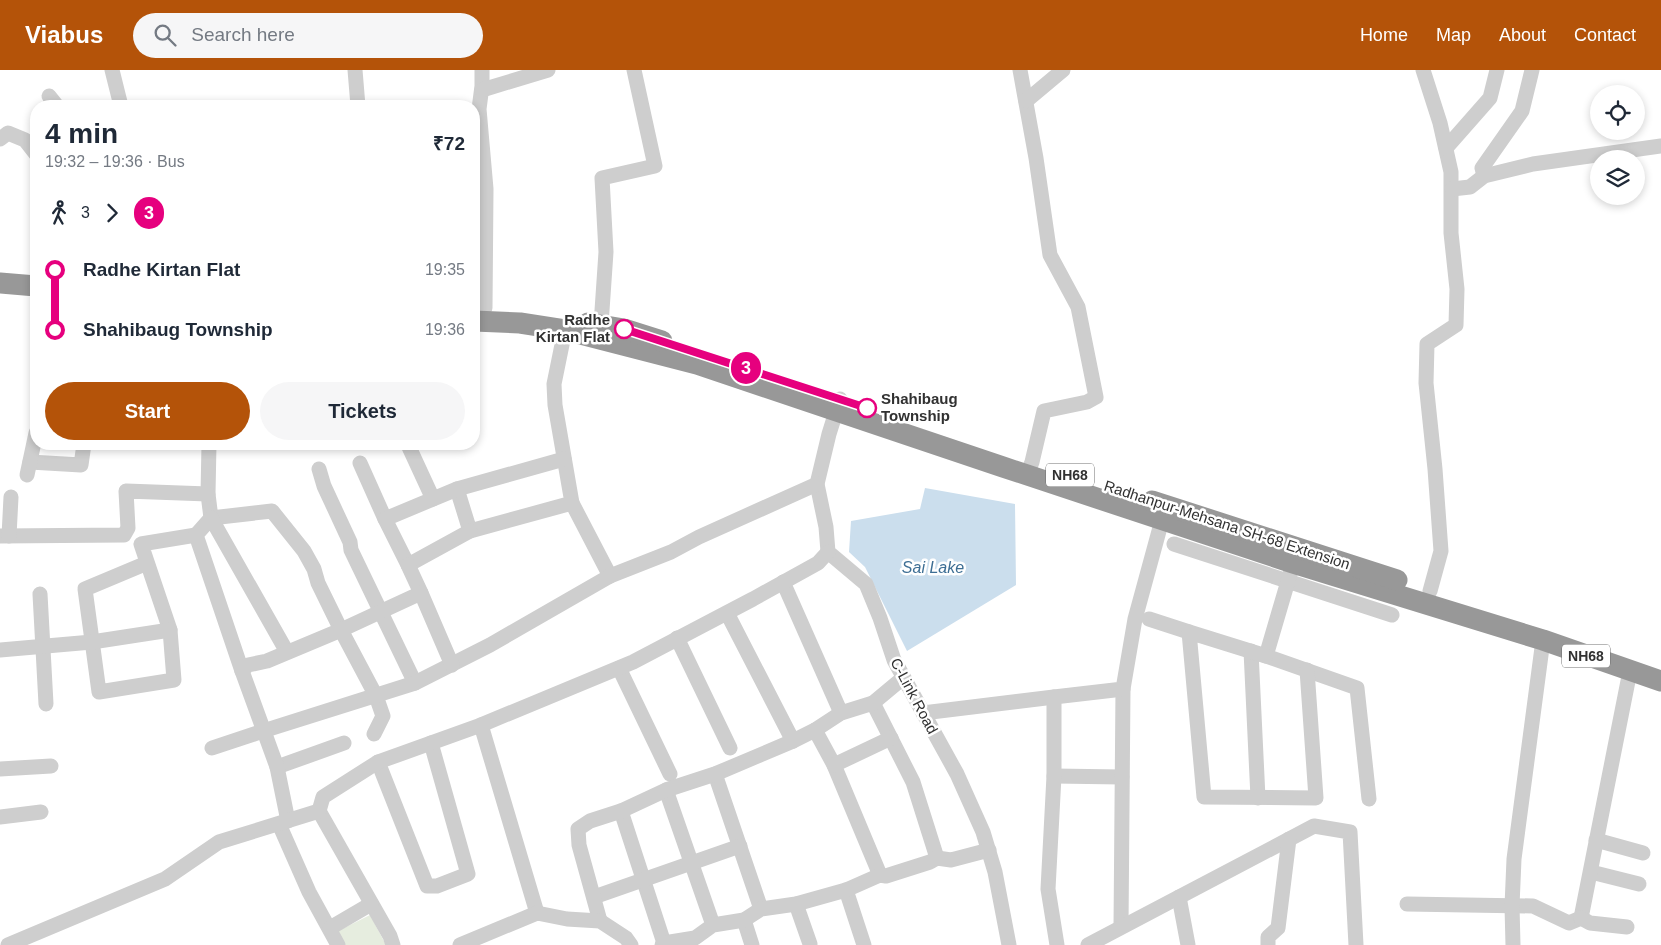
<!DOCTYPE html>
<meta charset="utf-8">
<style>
:root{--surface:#fff;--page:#f6f6f7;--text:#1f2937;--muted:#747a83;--accent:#b45309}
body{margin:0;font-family:Helvetica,sans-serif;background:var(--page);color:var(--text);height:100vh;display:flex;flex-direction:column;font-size:19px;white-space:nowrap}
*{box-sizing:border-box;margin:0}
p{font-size:16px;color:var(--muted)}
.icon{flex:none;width:28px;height:28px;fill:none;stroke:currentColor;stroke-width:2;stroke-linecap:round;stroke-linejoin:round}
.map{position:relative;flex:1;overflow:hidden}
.details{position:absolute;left:30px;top:30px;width:450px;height:350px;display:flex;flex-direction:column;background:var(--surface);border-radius:20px;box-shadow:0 2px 8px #0003}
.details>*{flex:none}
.badge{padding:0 10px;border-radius:16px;font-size:18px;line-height:32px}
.fabs{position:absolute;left:1590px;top:15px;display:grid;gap:10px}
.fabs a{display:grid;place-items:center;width:55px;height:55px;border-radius:50%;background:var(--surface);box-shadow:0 2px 8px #0003;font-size:25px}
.map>.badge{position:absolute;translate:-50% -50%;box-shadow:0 0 0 2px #fff}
.legs{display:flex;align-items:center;gap:8px;height:55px;padding:0 15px;font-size:16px}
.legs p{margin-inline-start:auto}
.overview{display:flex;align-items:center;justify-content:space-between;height:85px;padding:0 15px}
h1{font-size:28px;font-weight:700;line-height:38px}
.cta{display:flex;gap:10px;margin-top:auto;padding:10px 15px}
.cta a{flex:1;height:58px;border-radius:30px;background:var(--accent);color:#fff;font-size:20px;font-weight:700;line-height:58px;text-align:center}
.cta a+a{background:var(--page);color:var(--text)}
ul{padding:0 15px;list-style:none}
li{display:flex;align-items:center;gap:18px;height:60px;font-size:19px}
li i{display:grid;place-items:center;width:8px;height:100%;margin:0 6px;background:currentColor}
li i::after{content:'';width:12px;height:12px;margin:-6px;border:4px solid;border-radius:50%;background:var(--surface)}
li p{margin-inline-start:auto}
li:first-child i{background:linear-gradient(#0000 50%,currentColor 0)}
li:last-child i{background:linear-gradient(currentColor 50%,#0000 0)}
header{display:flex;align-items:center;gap:30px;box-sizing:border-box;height:70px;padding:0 25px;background:var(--accent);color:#fff}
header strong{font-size:24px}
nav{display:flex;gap:28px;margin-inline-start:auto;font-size:18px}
.search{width:350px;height:45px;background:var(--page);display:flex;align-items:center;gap:12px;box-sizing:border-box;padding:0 18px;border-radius:28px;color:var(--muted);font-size:19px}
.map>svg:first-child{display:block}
</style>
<header>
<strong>Viabus</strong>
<div class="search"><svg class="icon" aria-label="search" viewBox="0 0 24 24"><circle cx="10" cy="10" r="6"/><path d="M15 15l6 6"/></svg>Search here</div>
<nav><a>Home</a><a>Map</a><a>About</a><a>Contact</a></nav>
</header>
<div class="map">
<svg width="1661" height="875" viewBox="0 0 1661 875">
<rect width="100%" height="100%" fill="#fff"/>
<polygon fill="#e6eddf" points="370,845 386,875 345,875 338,861"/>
<polygon fill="#cbdeed" points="925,418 1015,434 1016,515 907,581 865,497 849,482 851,451 920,439"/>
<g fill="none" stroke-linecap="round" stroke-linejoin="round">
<g stroke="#cecece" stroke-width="15">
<polyline points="112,0 121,36"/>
<polyline points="355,0 358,36"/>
<polyline points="482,0 482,16 479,39 486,119 485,238"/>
<polyline points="1020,0 1036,88 1050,185 1078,237 1096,327 1087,332 1044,341 1032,392 1027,405"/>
<polyline points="1423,0 1440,53 1451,102 1451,163 1457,219 1456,255 1427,274 1426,313 1435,399 1441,481 1430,521"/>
<polyline points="482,20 548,0"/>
<polyline points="49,26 57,36"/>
<polyline points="1026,31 1063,0"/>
<polyline points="0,69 8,63 25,70 36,84"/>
<polyline points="1446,78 1490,28 1497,0"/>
<polyline points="1484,106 1482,98 1522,41 1532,0"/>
<polyline points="1452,119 1470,117 1484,106 1533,94 1661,76"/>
<polyline points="601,255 606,182 602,108 655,96 634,0"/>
<polyline points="840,329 829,364 817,414 826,457 828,482 866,514 880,548 894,590 957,704 983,762 995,802 1009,875"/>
<polyline points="209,374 208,424 211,448 272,441 304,481 314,499 318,513 341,560 376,626 383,646 374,664"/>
<polyline points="409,377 433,429"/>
<polyline points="30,392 81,395 84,374"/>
<polyline points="360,393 385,449"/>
<polyline points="319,399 324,416 350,472 351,480 415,613"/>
<polyline points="27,405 36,363"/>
<polyline points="457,419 470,461 572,433 555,335 554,314 565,260"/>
<polyline points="572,433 610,506"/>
<polyline points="470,461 408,495 385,449 457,419 564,389"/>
<polyline points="0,466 124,465 128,458 126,421 208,424"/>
<polyline points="9,466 11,427"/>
<polyline points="1174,474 1392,545"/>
<polyline points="1296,484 1266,586 1357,618 1369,729"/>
<polyline points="147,493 85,519 99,622 174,610 170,560 141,474 196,465"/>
<polyline points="408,495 421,523"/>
<polyline points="783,512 841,643"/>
<polyline points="40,524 46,634"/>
<polyline points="727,543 793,671"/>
<polyline points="1149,549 1189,562"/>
<polyline points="677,568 730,678"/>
<polyline points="0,580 92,572 170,560"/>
<polyline points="1251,581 1258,728"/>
<polyline points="1266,586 1189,562 1204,727 1316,728 1307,600"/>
<polyline points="619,598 670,704"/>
<polyline points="242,601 196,465 211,448 287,582"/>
<polyline points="873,633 913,712 937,788"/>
<polyline points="923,643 1054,627"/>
<polyline points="481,655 537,843"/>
<polyline points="815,660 834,695 880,805"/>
<polyline points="212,678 263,661 415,613 490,575 610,506 671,482 699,467 817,414"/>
<polyline points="378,692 427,816 437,816 468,804 431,673"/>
<polyline points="834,695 891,668"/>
<polyline points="277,697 344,673"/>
<polyline points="0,699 51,696"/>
<polyline points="715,704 761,839"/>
<polyline points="1054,706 1122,707"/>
<polyline points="666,720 713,855"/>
<polyline points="319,741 390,866 393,875"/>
<polyline points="621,741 664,873"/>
<polyline points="0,747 41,742"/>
<polyline points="288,751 277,697 242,601 248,595 267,591 341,560 421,523 452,595"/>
<polyline points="279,754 309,822 338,875"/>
<polyline points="1596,770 1643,783"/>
<polyline points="1591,802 1639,814"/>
<polyline points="846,820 864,875"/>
<polyline points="594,827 740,776"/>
<polyline points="1179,827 1188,875"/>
<polyline points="796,834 810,874"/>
<polyline points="1407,834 1533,836 1569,853 1581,848"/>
<polyline points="1581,848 1630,601"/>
<polyline points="1581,848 1590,853 1627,857"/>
<polyline points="744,850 752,875"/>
<polyline points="600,851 579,775 578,759 590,751 621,741 666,720 715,704 793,671 815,660 841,643 873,633 903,608"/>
<polyline points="1121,857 1123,619"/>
<polyline points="330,858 371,834"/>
<polyline points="8,875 165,809 219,772 319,741 323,727 378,692 481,655 633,592 753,529 818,493 828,482"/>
<polyline points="460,875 537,843 567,849 600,851 626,868 631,875"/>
<polyline points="662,875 664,873 695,868 713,855 744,850 761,839 796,834 846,820 880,805 886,806 930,792 937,788 951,790 989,780"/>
<polyline points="1057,875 1048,819 1054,706 1054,627 1123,619 1135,549 1162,450"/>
<polyline points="1088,875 1314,756 1350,762 1356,875"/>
<polyline points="1268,875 1268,867 1278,858 1289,769"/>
<polyline points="1513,875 1512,836 1514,789 1543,570"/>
</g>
<g stroke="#989898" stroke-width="21">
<polyline points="0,213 36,216"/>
<polyline points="474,251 520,253 565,260 697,294 1003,397 1293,493 1543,570 1661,611"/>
<polyline points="588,253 624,259 662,271"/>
<polyline points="1152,431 1397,510"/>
</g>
</g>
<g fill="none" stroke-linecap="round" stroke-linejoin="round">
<defs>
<polyline id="line-1" points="624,259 867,338"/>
</defs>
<use href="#line-1" stroke="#fff" stroke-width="11"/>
<use href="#line-1" stroke="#e6007e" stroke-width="8"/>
</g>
<g fill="#fff" stroke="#e6007e" stroke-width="2.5">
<circle cx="624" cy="259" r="9"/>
<circle cx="867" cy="338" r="9"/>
</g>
<g text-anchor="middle" stroke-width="5" stroke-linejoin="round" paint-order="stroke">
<g fill="#fff" stroke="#6f6f6f" stroke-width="1">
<rect x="1046" y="393.5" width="48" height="23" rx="4"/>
<rect x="1562" y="574.5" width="48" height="23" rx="4"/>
</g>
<g font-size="14" font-weight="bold" fill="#313131">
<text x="1070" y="410">NH68</text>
<text x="1586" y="591">NH68</text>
</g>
<g font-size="15" font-weight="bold" fill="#313131" stroke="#fff" text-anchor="end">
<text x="610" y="255">Radhe<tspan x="610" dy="17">Kirtan Flat</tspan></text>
<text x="881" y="334" text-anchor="start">Shahibaug<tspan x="881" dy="17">Township</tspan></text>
</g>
<g font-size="15" fill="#313131" stroke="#fff">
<text transform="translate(1227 455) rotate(18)" y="5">Radhanpur-Mehsana SH-68 Extension</text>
<text transform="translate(914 626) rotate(62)" y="5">C-Link Road</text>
</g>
<g font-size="16" font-style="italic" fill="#3d6e94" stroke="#fff">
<text x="933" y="503">Sai Lake</text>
</g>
</g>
</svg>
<div class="fabs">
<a><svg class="icon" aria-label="locate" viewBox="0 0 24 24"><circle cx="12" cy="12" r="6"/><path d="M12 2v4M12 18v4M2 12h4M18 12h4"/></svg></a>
<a><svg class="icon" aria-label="layers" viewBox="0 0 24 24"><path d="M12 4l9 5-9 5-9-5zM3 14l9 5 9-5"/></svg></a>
</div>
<b class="badge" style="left:746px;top:298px;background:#e6007e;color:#fff">3</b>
<section class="details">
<div class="overview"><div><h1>4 min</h1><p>19:32 – 19:36 · Bus</p></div><b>₹72</b></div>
<div class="legs"><svg class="icon" aria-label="walk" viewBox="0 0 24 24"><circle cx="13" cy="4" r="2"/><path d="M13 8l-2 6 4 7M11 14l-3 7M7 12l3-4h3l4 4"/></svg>3<svg class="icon" aria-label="forward" viewBox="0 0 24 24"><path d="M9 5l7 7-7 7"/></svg><b class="badge" style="background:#e6007e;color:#fff">3</b></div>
<ul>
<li><i style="color:#e6007e"></i><b>Radhe Kirtan Flat</b><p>19:35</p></li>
<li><i style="color:#e6007e"></i><b>Shahibaug Township</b><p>19:36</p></li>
</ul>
<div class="cta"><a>Start</a><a>Tickets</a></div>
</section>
</div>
